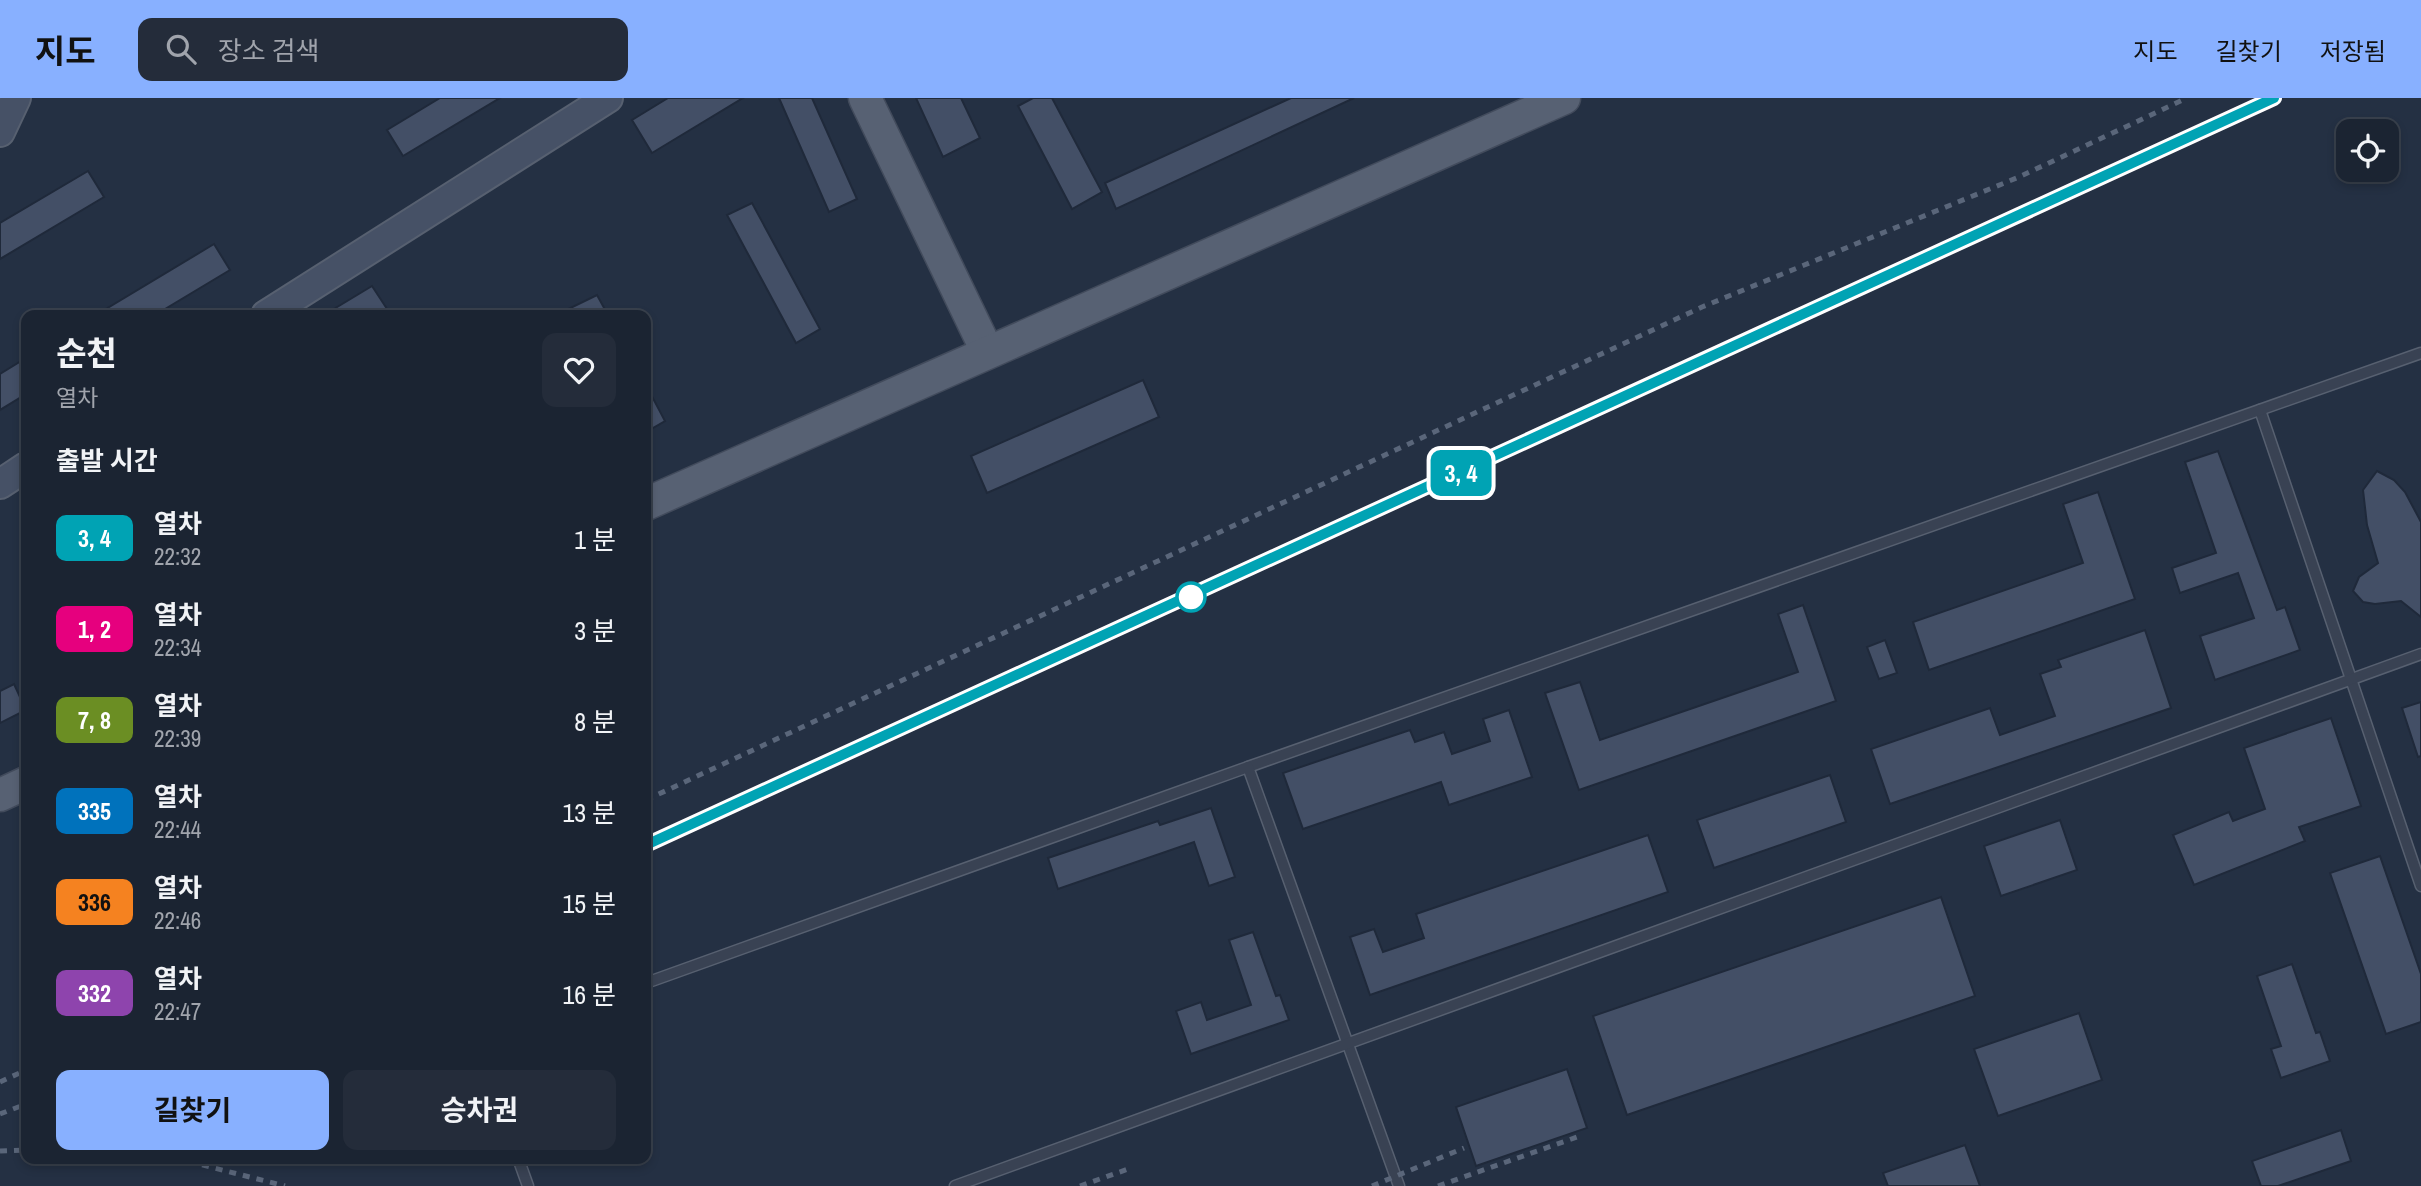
<!DOCTYPE html>
<html lang="ko">
<meta charset="utf-8">
<style>
:root{--surface:#1b2432;--page:#242c3a;--text:#f1f3f6;--muted:#a0a4ac;--line:#39414d;--accent:#88b0ff}
body{margin:0;font-family:"Archivo Narrow","Noto Sans KR",sans-serif;background:var(--page);color:var(--text);height:100vh;display:flex;flex-direction:column;font-size:26px;white-space:nowrap}
*{box-sizing:border-box;margin:0}
p{font-size:23px;color:var(--muted)}
.icon{flex:none;width:38px;height:38px;fill:none;stroke:currentColor;stroke-width:2;stroke-linecap:round;stroke-linejoin:round}
.map{position:relative;flex:1;overflow:hidden}
.panel{position:absolute;left:21px;top:212px;width:630px;height:854px;display:flex;flex-direction:column;background:var(--surface);border-radius:14px;box-shadow:0 4px 10px #0003,0 0 0 2px var(--line)}
.panel>*{flex:none}
.badge{padding:0 14px;border-radius:10px;font-size:24px;line-height:46px}
.controls{position:absolute;left:2336px;top:21px;display:grid;gap:14px}
.controls a{display:grid;place-items:center;width:63px;height:63px;border-radius:14px;background:var(--surface);box-shadow:0 4px 10px #0003,0 0 0 2px var(--line);font-size:35px}
.map>.badge{position:absolute;translate:-50% -50%;box-shadow:0 0 0 4px #fff}
h2{padding:0 35px;font-size:26px;line-height:63px}
.round{display:grid;place-items:center;flex:none;width:74px;height:74px;border-radius:14px;background:var(--page)}
.headline{display:flex;align-items:center;justify-content:space-between;height:119px;padding:0 35px}
h1{font-size:33px;font-weight:700;line-height:52px}
.button{display:flex;gap:14px;margin-top:auto;padding:14px 35px}
.button a{flex:1;height:80px;border-radius:14px;background:var(--accent);color:#111;font-size:28px;font-weight:700;line-height:80px;text-align:center}
.button a+a{background:var(--page);color:var(--text)}
ul{padding:0;list-style:none}
li{display:flex;align-items:center;gap:21px;height:91px;padding:0 35px}
li div{flex:1}
li b{display:block;font-size:26px}
li em{font-style:normal}
li .badge{min-width:77px;font-weight:700;text-align:center}
header{display:flex;align-items:center;gap:42px;box-sizing:border-box;height:98px;padding:0 35px;background:var(--accent);color:#111}
header strong{font-size:33px}
nav{display:flex;gap:38px;margin-inline-start:auto;font-size:24px}
.search{width:490px;height:63px;background:var(--page);display:flex;align-items:center;gap:18px;box-sizing:border-box;padding:0 24px;border-radius:14px;color:var(--muted);font-size:26px}
.map>svg:first-child{display:block}
</style>
<header>
<strong>지도</strong>
<div class="search"><svg class="icon" aria-label="search" viewBox="0 0 24 24"><circle cx="10" cy="10" r="6"/><path d="M15 15l6 6"/></svg>장소 검색</div>
<nav><a>지도</a><a>길찾기</a><a>저장됨</a></nav>
</header>
<div class="map">
<svg width="2421" height="1088" viewBox="0 0 2421 1088">
<rect width="100%" height="100%" fill="#243043"/>
<g fill="#434f66" stroke="#1f293a" stroke-width="2">
<polygon points="440,0 500,0 403,58 387,32"/>
<polygon points="668,0 743,0 652,55 632,22"/>
<polygon points="779,0 812,0 857,101 829,114"/>
<polygon points="916,0 961,0 980,40 943,59"/>
<polygon points="1033,0 1052,0 1102,94 1072,111 1018,8"/>
<polygon points="1291,0 1354,0 1116,111 1105,85"/>
<polygon points="88,73 104,99 0,161 0,125"/>
<polygon points="752,105 820,231 796,245 727,117"/>
<polygon points="214,146 230,172 155,217 96,217"/>
<polygon points="372,188 391,217 324,217"/>
<polygon points="597,197 608,217 556,217"/>
<polygon points="26,260 26,296 0,312 0,276"/>
<polygon points="1143,282 1159,319 987,395 971,358"/>
<polygon points="646,287 665,323 646,334"/>
<polygon points="2218,353 2277,512 2285,509 2300,552 2215,582 2200,538 2254,520 2238,475 2180,495 2172,470 2216,455 2185,364"/>
<polygon points="2377,373 2394,382 2405,394 2421,424 2421,519 2401,503 2375,506 2363,504 2353,493 2359,479 2378,465 2367,427 2363,392"/>
<polygon points="2098,394 2135,501 1929,572 1913,524 2083,465 2063,406"/>
<polygon points="1803,507 1836,603 1579,692 1545,595 1580,584 1600,642 1798,574 1778,516"/>
<polygon points="2145,532 2171,610 1890,706 1871,651 1990,610 2000,637 2055,618 2040,576 2061,569 2058,562"/>
<polygon points="1885,542 1897,575 1879,581 1867,549"/>
<polygon points="14,586 26,612 0,625 0,593"/>
<polygon points="2421,604 2421,658 2418,659 2402,610"/>
<polygon points="1509,612 1532,679 1449,707 1441,684 1303,731 1283,675 1410,632 1415,644 1444,634 1452,656 1490,643 1483,621"/>
<polygon points="2331,620 2361,708 2299,729 2305,743 2194,787 2173,737 2229,714 2233,723 2265,711 2244,650"/>
<polygon points="1830,677 1846,724 1714,770 1697,722"/>
<polygon points="1211,710 1235,779 1209,788 1194,744 1058,791 1048,760 1158,723 1160,727"/>
<polygon points="2060,722 2077,772 2001,798 1984,748"/>
<polygon points="1648,737 1668,794 1370,897 1350,839 1374,831 1383,854 1424,840 1416,816"/>
<polygon points="2380,758 2421,876 2421,924 2386,936 2330,775"/>
<polygon points="1941,799 1975,898 1627,1017 1593,918"/>
<polygon points="1253,834 1276,898 1280,897 1289,922 1191,956 1176,913 1201,904 1207,922 1251,907 1229,842"/>
<polygon points="2292,866 2316,935 2320,934 2330,963 2281,980 2271,951 2281,948 2257,878"/>
<polygon points="2079,915 2102,982 1998,1018 1974,951"/>
<polygon points="1567,971 1587,1030 1476,1068 1456,1009"/>
<polygon points="2341,1032 2351,1063 2278,1088 2261,1088 2252,1063"/>
<polygon points="1965,1047 1980,1088 1888,1088 1883,1075"/>
</g>
<g fill="none" stroke-linecap="round" stroke-linejoin="round">
<defs>
<g id="lane">
<polyline points="2260,312 2421,788"/>
<polyline points="1248,669 2421,255"/>
<polyline points="646,885 1248,669 1399,1088"/>
<polyline points="518,1060 528,1088"/>
<polyline points="955,1088 2421,556"/>
</g>
<g id="secondary">
<polyline points="0,34 16,0"/>
<polyline points="266,217 608,0"/>
<polyline points="0,386 26,369"/>
</g>
<g id="primary">
<polyline points="865,0 987,253"/>
<polyline points="646,406 1564,0"/>
<polyline points="0,697 26,685"/>
</g>
</defs>
<use href="#lane" stroke="#576070" stroke-width="13"/>
<use href="#secondary" stroke="#576070" stroke-width="32"/>
<use href="#primary" stroke="#424b5c" stroke-width="35"/>
<use href="#lane" stroke="#394253" stroke-width="10"/>
<use href="#secondary" stroke="#465166" stroke-width="28"/>
<use href="#primary" stroke="#576173" stroke-width="32"/>
<g stroke="#5a667a" stroke-width="5" stroke-dasharray="7 7" stroke-linecap="butt">
<polyline points="646,702 1702,209 2019,79 2187,0"/>
<polyline points="646,747 2274,0"/>
<polyline points="0,984 26,972"/>
<polyline points="0,1016 26,1006"/>
<polyline points="0,1053 26,1052"/>
<polyline points="175,1060 285,1088"/>
<polyline points="1080,1088 1131,1070"/>
<polyline points="1372,1088 1464,1050"/>
<polyline points="1438,1088 1580,1038"/>
</g>
</g>
<g fill="none" stroke-linecap="round" stroke-linejoin="round">
<defs>
<polyline id="line" points="646,747 2274,0"/>
</defs>
<use href="#line" stroke="#fff" stroke-width="16"/>
<use href="#line" stroke="#00a3b4" stroke-width="10"/>
</g>
<circle fill="#fff" stroke="#00a3b4" stroke-width="3.5" cx="1191" cy="499" r="14"/>
</svg>
<div class="controls">
<a><svg class="icon" aria-label="locate" viewBox="0 0 24 24"><circle cx="12" cy="12" r="6"/><path d="M12 2v4M12 18v4M2 12h4M18 12h4"/></svg></a>
</div>
<b class="badge" style="left:1461px;top:375px;background:#00a3b4;color:#fff">3, 4</b>
<section class="panel">
<div class="headline"><div><h1>순천</h1><p>열차</p></div><a class="round"><svg class="icon" aria-label="heart" viewBox="0 0 24 24"><path d="M12 20l-8-8c-3-5 5-10 8-4 3-6 11-1 8 4z"/></svg></a></div>
<h2>출발 시간</h2>
<ul>
<li><span class="badge" style="background:#00a3b4;color:#fff">3, 4</span><div><b>열차</b><p>22:32</p></div><em>1 분</em></li>
<li><span class="badge" style="background:#e6007e;color:#fff">1, 2</span><div><b>열차</b><p>22:34</p></div><em>3 분</em></li>
<li><span class="badge" style="background:#6b8e23;color:#fff">7, 8</span><div><b>열차</b><p>22:39</p></div><em>8 분</em></li>
<li><span class="badge" style="background:#0072bc;color:#fff">335</span><div><b>열차</b><p>22:44</p></div><em>13 분</em></li>
<li><span class="badge" style="background:#f58220;color:#111">336</span><div><b>열차</b><p>22:46</p></div><em>15 분</em></li>
<li><span class="badge" style="background:#8e44ad;color:#fff">332</span><div><b>열차</b><p>22:47</p></div><em>16 분</em></li>
</ul>
<div class="button"><a>길찾기</a><a>승차권</a></div>
</section>
</div>
